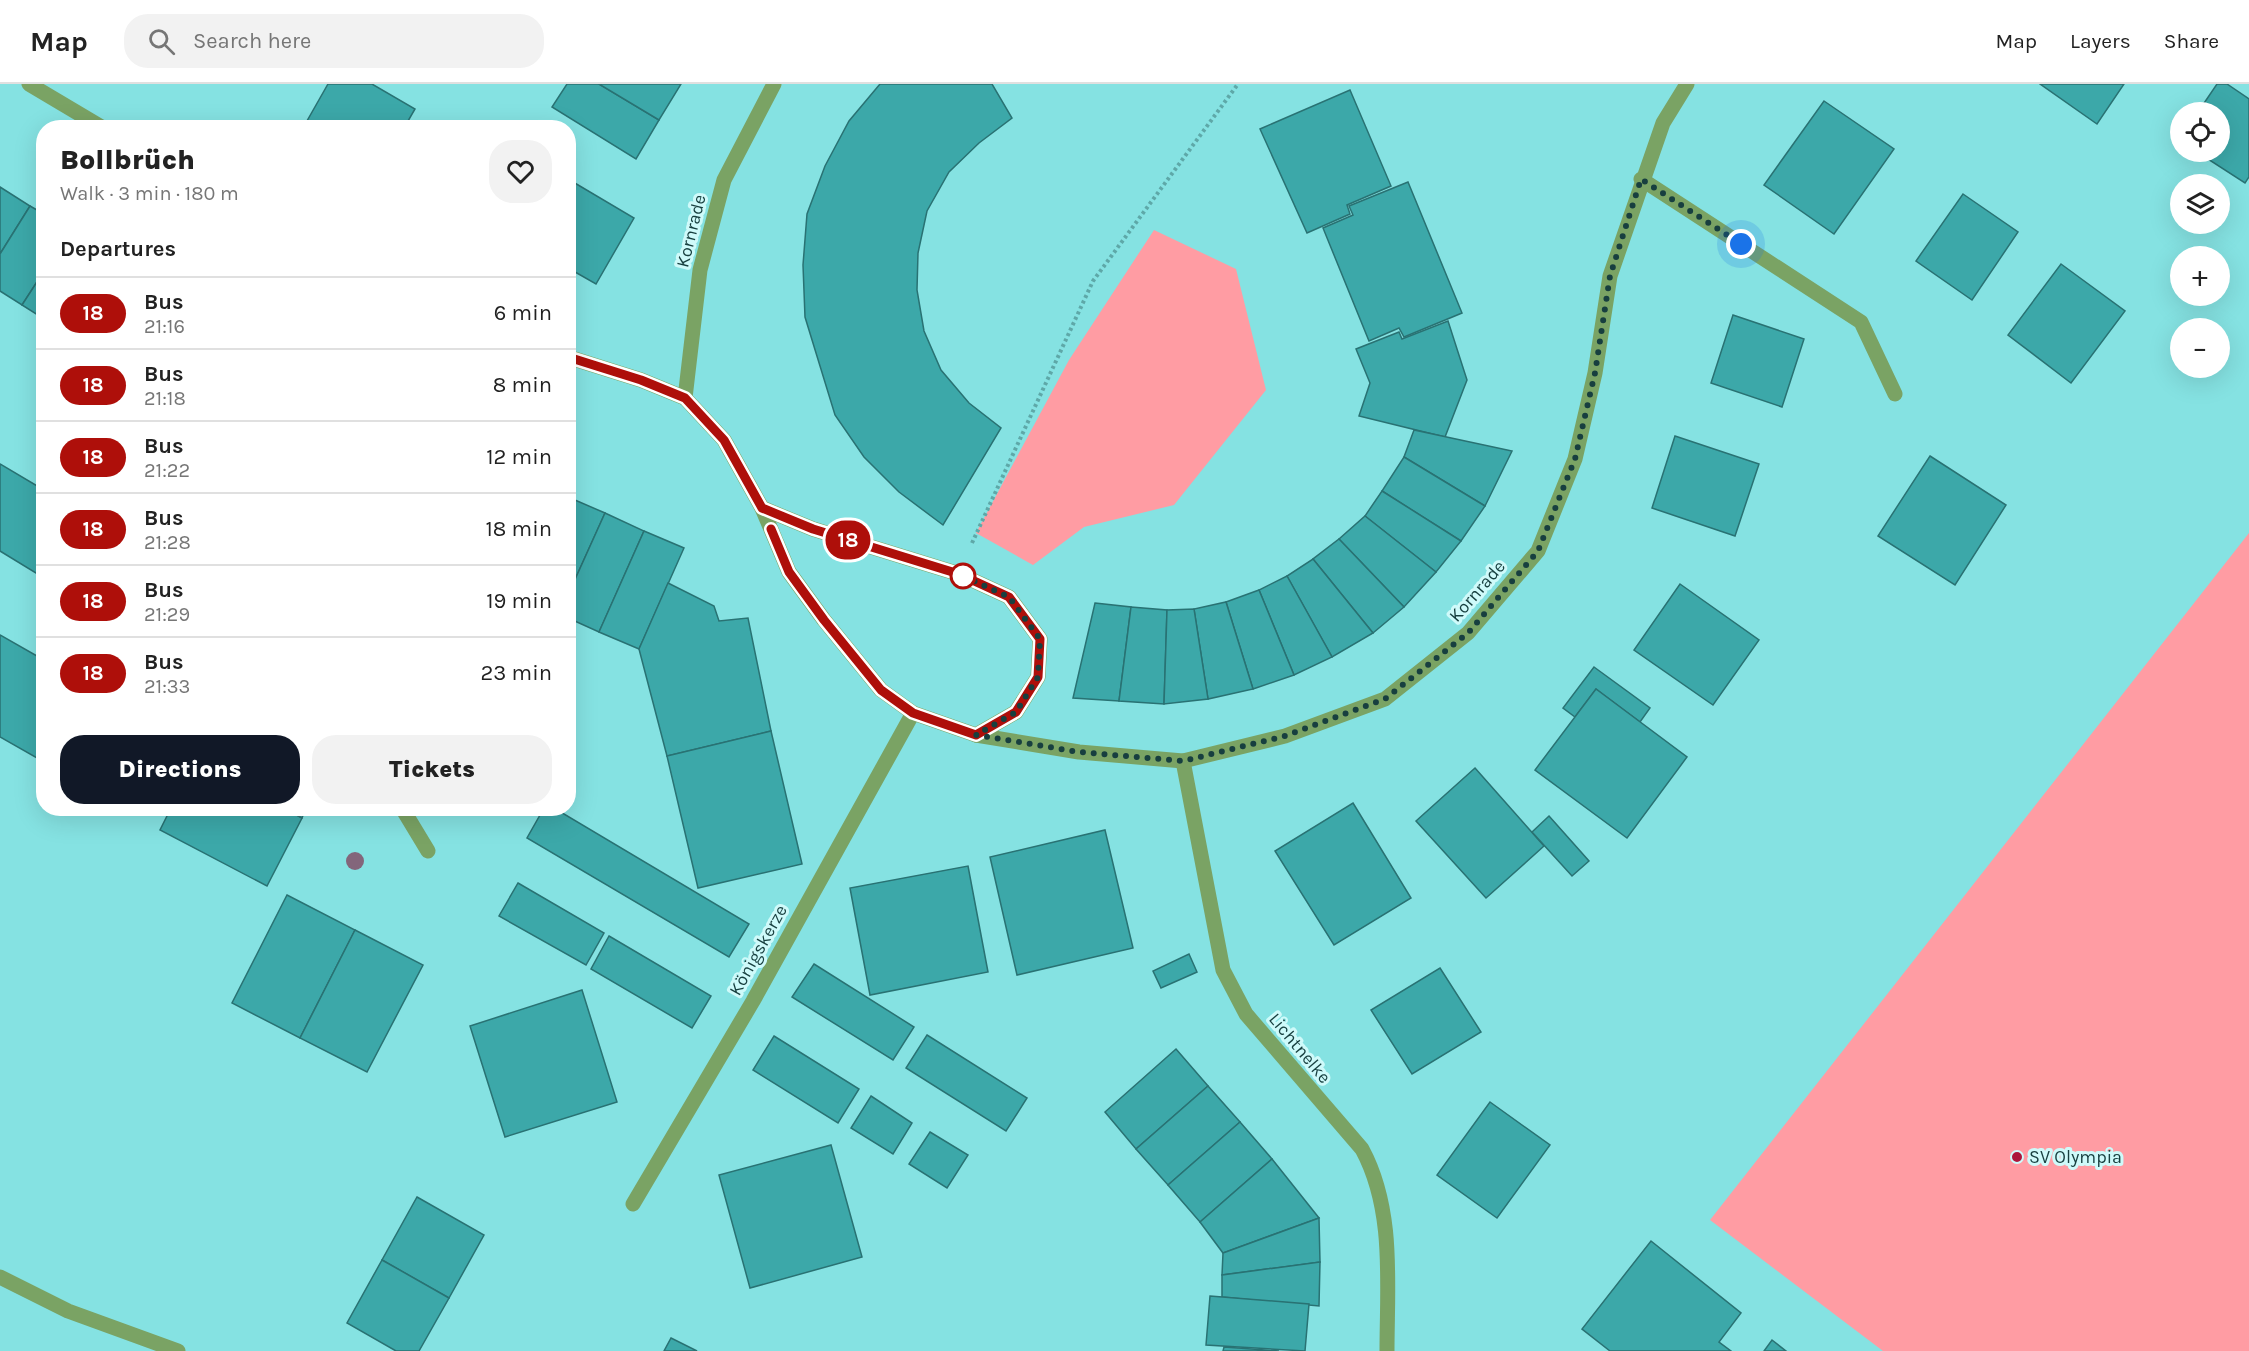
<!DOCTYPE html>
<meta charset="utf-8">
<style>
:root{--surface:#fff;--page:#f2f2f2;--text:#222;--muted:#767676;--line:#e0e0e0;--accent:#111827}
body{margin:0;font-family:Karla,sans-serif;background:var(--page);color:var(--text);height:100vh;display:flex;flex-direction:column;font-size:22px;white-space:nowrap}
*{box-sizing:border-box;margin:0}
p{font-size:20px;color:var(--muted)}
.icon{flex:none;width:33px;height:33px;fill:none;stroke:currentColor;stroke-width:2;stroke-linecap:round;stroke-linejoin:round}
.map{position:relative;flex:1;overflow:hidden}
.panel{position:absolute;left:36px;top:36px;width:540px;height:696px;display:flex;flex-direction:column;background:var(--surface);border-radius:24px;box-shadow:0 6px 24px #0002}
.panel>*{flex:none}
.badge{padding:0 12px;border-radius:20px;font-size:21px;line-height:39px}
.fabs{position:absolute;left:2170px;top:18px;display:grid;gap:12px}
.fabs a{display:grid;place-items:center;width:60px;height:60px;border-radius:50%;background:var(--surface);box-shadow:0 6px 24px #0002;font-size:30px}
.you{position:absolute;width:30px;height:30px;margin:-15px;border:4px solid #fff;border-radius:50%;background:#1a73e8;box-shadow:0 0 0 9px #1a73e833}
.map>.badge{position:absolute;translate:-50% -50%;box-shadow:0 0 0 3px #fff}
h2{padding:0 24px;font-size:22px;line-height:54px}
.round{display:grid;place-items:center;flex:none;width:63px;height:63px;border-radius:24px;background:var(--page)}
.overview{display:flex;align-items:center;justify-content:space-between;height:102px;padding:0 24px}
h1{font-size:28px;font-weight:800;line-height:45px}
.button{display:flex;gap:12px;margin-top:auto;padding:12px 24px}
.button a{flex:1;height:69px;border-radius:24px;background:var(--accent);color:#fff;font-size:24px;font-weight:800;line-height:69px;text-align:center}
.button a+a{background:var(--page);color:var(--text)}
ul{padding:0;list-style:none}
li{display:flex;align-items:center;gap:18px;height:72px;padding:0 24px;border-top:2px solid var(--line)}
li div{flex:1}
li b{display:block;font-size:22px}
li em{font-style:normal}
li .badge{min-width:66px;font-weight:700;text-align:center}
header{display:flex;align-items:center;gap:36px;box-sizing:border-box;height:84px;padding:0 30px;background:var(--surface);border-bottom:2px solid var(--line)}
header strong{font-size:28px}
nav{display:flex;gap:33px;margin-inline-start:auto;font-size:21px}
.search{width:420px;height:54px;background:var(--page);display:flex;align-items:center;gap:15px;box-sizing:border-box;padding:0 21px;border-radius:24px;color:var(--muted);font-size:22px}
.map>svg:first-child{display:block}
</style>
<header>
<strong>Map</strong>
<div class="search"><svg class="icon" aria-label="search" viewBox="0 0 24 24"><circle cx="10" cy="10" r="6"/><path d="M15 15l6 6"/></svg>Search here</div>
<nav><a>Map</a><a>Layers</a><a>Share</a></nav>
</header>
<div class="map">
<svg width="2249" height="1267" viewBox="0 0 2249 1267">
<rect width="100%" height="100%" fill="#85e2e2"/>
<g fill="#ff9ca3">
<polygon points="1154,146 1236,185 1266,306 1174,421 1084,443 1033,481 976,449 1069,276"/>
<polygon points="2249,449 2249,1267 1883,1267 1710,1136"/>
</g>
<g fill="#3ca8a9" stroke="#297273" stroke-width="1.5">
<polygon points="328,0 372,0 415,25 404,44 303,44"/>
<polygon points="567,0 599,0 659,36 636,75 552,23"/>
<polygon points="599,0 681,0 659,36"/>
<polygon points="880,0 992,0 1012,34 979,59 949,88 927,127 918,169 917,206 924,247 941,286 969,319 1001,344 943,441 899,408 864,373 835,331 805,233 803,181 807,130 825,82 849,37"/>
<polygon points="2040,0 2124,0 2097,40"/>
<polygon points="2217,0 2227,0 2249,15 2249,93 2245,99 2197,68 2220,68 2220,28 2198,28"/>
<polygon points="1350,6 1391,102 1347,121 1350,130 1307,149 1260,45"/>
<polygon points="1824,17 1894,65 1834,150 1764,101"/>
<polygon points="568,95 634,134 596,200 568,184"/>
<polygon points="1408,98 1462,229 1404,253 1399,244 1369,257 1323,144 1353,131 1349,122"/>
<polygon points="0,103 30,122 0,170"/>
<polygon points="1963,110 2018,148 1972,216 1916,177"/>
<polygon points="30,122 44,130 44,187 22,221 0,207 0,170"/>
<polygon points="2061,180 2125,227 2071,299 2008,251"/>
<polygon points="44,187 44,235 22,221"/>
<polygon points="1733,231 1804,255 1782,323 1711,299"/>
<polygon points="1448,237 1467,296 1445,353 1359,332 1370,299 1356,265 1399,248 1402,255"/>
<polygon points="1414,346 1512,367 1485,422 1404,373"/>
<polygon points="1675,352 1759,380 1735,452 1652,424"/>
<polygon points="1930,372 2006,421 1955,501 1878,452"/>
<polygon points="1404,373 1485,422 1461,457 1382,407"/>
<polygon points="0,380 44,406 44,494 0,467"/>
<polygon points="1382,407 1461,457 1436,488 1365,432"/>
<polygon points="568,413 605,429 568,511"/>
<polygon points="605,429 644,447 599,548 568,534 568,511"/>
<polygon points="1365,432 1436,488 1404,523 1339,455"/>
<polygon points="644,447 684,464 639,565 599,548"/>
<polygon points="1339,455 1404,523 1373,549 1313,475"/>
<polygon points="1313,475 1373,549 1332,573 1287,492"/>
<polygon points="1287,492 1332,573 1294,591 1259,506"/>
<polygon points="668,499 714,522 719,537 748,534 771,647 667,672 639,565"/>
<polygon points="1680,500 1759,556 1713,621 1634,566"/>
<polygon points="1259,506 1294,591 1253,605 1226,518"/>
<polygon points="1226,518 1253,605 1208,615 1194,525"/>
<polygon points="1095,519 1131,523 1119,617 1073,614"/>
<polygon points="1131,523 1167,526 1164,620 1119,617"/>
<polygon points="1194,525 1208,615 1164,620 1167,526"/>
<polygon points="0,551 44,576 44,678 0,653"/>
<polygon points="1594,583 1650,624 1640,638 1596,605 1575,633 1563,624"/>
<polygon points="1596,605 1687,673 1627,754 1535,686"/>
<polygon points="771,647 802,780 698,804 667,672"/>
<polygon points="1475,684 1544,762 1486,814 1416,737"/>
<polygon points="1353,719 1411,814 1334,861 1275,767"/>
<polygon points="171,724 284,724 302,734 267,802 160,746"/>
<polygon points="284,724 306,724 302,734"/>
<polygon points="544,724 554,724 749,840 729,873 527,754"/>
<polygon points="1549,732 1589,777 1572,792 1532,748"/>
<polygon points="1105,746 1133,864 1017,891 990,773"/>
<polygon points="968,782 988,888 870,911 850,804"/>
<polygon points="518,799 604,849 586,881 499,832"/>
<polygon points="287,811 355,846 300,954 232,919"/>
<polygon points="355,846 423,881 367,988 300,954"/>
<polygon points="609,852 711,912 692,944 591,885"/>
<polygon points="1189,870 1197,888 1161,904 1153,887"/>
<polygon points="814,880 914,943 893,976 792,913"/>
<polygon points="1440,884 1481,948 1412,990 1371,926"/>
<polygon points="582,906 617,1018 505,1053 470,942"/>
<polygon points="927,951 1027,1014 1006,1047 906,984"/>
<polygon points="774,952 859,1005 838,1039 753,986"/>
<polygon points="1176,965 1208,1002 1136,1065 1105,1028"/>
<polygon points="1208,1002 1240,1038 1168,1101 1136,1065"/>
<polygon points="871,1012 912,1039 893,1070 851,1044"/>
<polygon points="1490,1018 1550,1061 1497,1134 1437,1091"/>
<polygon points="1240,1038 1272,1075 1200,1138 1168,1101"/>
<polygon points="930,1048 968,1071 947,1104 909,1080"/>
<polygon points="831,1061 862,1173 750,1204 719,1091"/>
<polygon points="1272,1075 1319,1134 1223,1169 1200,1138"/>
<polygon points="417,1113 484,1151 449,1214 382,1176"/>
<polygon points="1319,1134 1320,1178 1222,1191 1223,1169"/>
<polygon points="1651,1157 1741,1229 1719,1258 1731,1267 1610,1267 1582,1245"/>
<polygon points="382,1176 449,1214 419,1267 396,1267 347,1239"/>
<polygon points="1320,1178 1319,1222 1222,1213 1222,1191"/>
<polygon points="1210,1212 1309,1220 1305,1267 1206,1261"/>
<polygon points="671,1254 697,1267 664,1267"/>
<polygon points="1772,1256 1786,1267 1764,1267"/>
<polygon points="1224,1263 1279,1267 1223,1267"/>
</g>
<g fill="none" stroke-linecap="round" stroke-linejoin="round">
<polyline stroke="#5ea8a8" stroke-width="4" stroke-dasharray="3 3" stroke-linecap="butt" points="972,459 1093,197 1238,0"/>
<polyline stroke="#7aa364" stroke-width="15" points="0,1193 68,1227 178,1267"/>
<g stroke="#7aa364" stroke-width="15">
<polyline points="29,0 103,44"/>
<polyline points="1641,95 1861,238 1895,310"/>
<polyline points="568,273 641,296 685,314 724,356 762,424 789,488 824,536 881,606 913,629 976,651 1079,668 1183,677 1285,652 1385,615 1468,549 1538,467 1575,375 1595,289 1610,192 1663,39 1687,0"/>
<polyline points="685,314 700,186 724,96 774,0"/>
<polyline points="762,424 813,445 959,490 1009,513 1040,555 1038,593 1016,628 976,651"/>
<path d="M1183 677 1223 886 1246 930 1362 1065C1395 1126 1387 1200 1387 1267"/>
<polyline points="402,724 428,767"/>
<polyline points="633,1120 753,917 913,629"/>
</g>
</g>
<circle fill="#83667b" cx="355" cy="777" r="9"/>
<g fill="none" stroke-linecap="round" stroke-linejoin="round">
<defs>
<polyline id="line" points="568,273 641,296 685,314 724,356 762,424 813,445 959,490 1009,513 1040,555 1038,593 1016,628 976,651 913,629 881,606 824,536 789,488 771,445"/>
</defs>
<use href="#line" stroke="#fff" stroke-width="14"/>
<use href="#line" stroke="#ae0f0a" stroke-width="9"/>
<polyline stroke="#173f3f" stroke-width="6" stroke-dasharray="0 10.8" points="963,492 959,490 1009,513 1040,555 1038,593 1016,628 976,651 1079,668 1183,677 1285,652 1385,615 1468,549 1538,467 1575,375 1595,289 1610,192 1641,95 1741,160"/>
</g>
<circle fill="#fff" stroke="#ae0f0a" stroke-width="3" cx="963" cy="492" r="12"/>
<circle fill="#ac163b" stroke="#cffafa" stroke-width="2" cx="2017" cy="1073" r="6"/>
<g text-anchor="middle" stroke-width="6" stroke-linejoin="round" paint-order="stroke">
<g font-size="18" fill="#173f3f" stroke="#cffafa">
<text transform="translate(691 147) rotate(-76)" y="6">Kornrade</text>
<text transform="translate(1477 507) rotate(-49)" y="6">Kornrade</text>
<text transform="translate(758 866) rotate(-61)" y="6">Königskerze</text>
<text transform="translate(1300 964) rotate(50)" y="6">Lichtnelke</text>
</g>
<g font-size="18" fill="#173f3f" stroke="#cffafa" text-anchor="start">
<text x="2029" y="1079">SV Olympia</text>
</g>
</g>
</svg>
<div class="fabs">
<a><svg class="icon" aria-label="locate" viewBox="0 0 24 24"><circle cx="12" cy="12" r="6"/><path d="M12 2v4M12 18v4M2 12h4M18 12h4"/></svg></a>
<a><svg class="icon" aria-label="layers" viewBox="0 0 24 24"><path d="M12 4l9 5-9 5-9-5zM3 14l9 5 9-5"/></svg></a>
<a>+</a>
<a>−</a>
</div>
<div class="you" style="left:1741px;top:160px"></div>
<b class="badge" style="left:848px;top:456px;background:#ae0f0a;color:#fff">18</b>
<section class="panel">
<div class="overview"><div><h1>Bollbrüch</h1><p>Walk · 3 min · 180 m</p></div><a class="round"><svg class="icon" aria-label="heart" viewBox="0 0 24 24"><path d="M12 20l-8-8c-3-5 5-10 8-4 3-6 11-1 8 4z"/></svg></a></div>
<h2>Departures</h2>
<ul>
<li><span class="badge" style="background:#ae0f0a;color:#fff">18</span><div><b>Bus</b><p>21:16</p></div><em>6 min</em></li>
<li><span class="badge" style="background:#ae0f0a;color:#fff">18</span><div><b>Bus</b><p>21:18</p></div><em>8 min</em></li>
<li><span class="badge" style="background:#ae0f0a;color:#fff">18</span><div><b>Bus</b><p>21:22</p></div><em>12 min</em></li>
<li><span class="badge" style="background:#ae0f0a;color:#fff">18</span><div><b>Bus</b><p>21:28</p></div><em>18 min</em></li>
<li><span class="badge" style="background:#ae0f0a;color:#fff">18</span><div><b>Bus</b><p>21:29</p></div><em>19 min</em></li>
<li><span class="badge" style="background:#ae0f0a;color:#fff">18</span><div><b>Bus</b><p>21:33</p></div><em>23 min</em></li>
</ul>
<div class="button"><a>Directions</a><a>Tickets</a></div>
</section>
</div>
